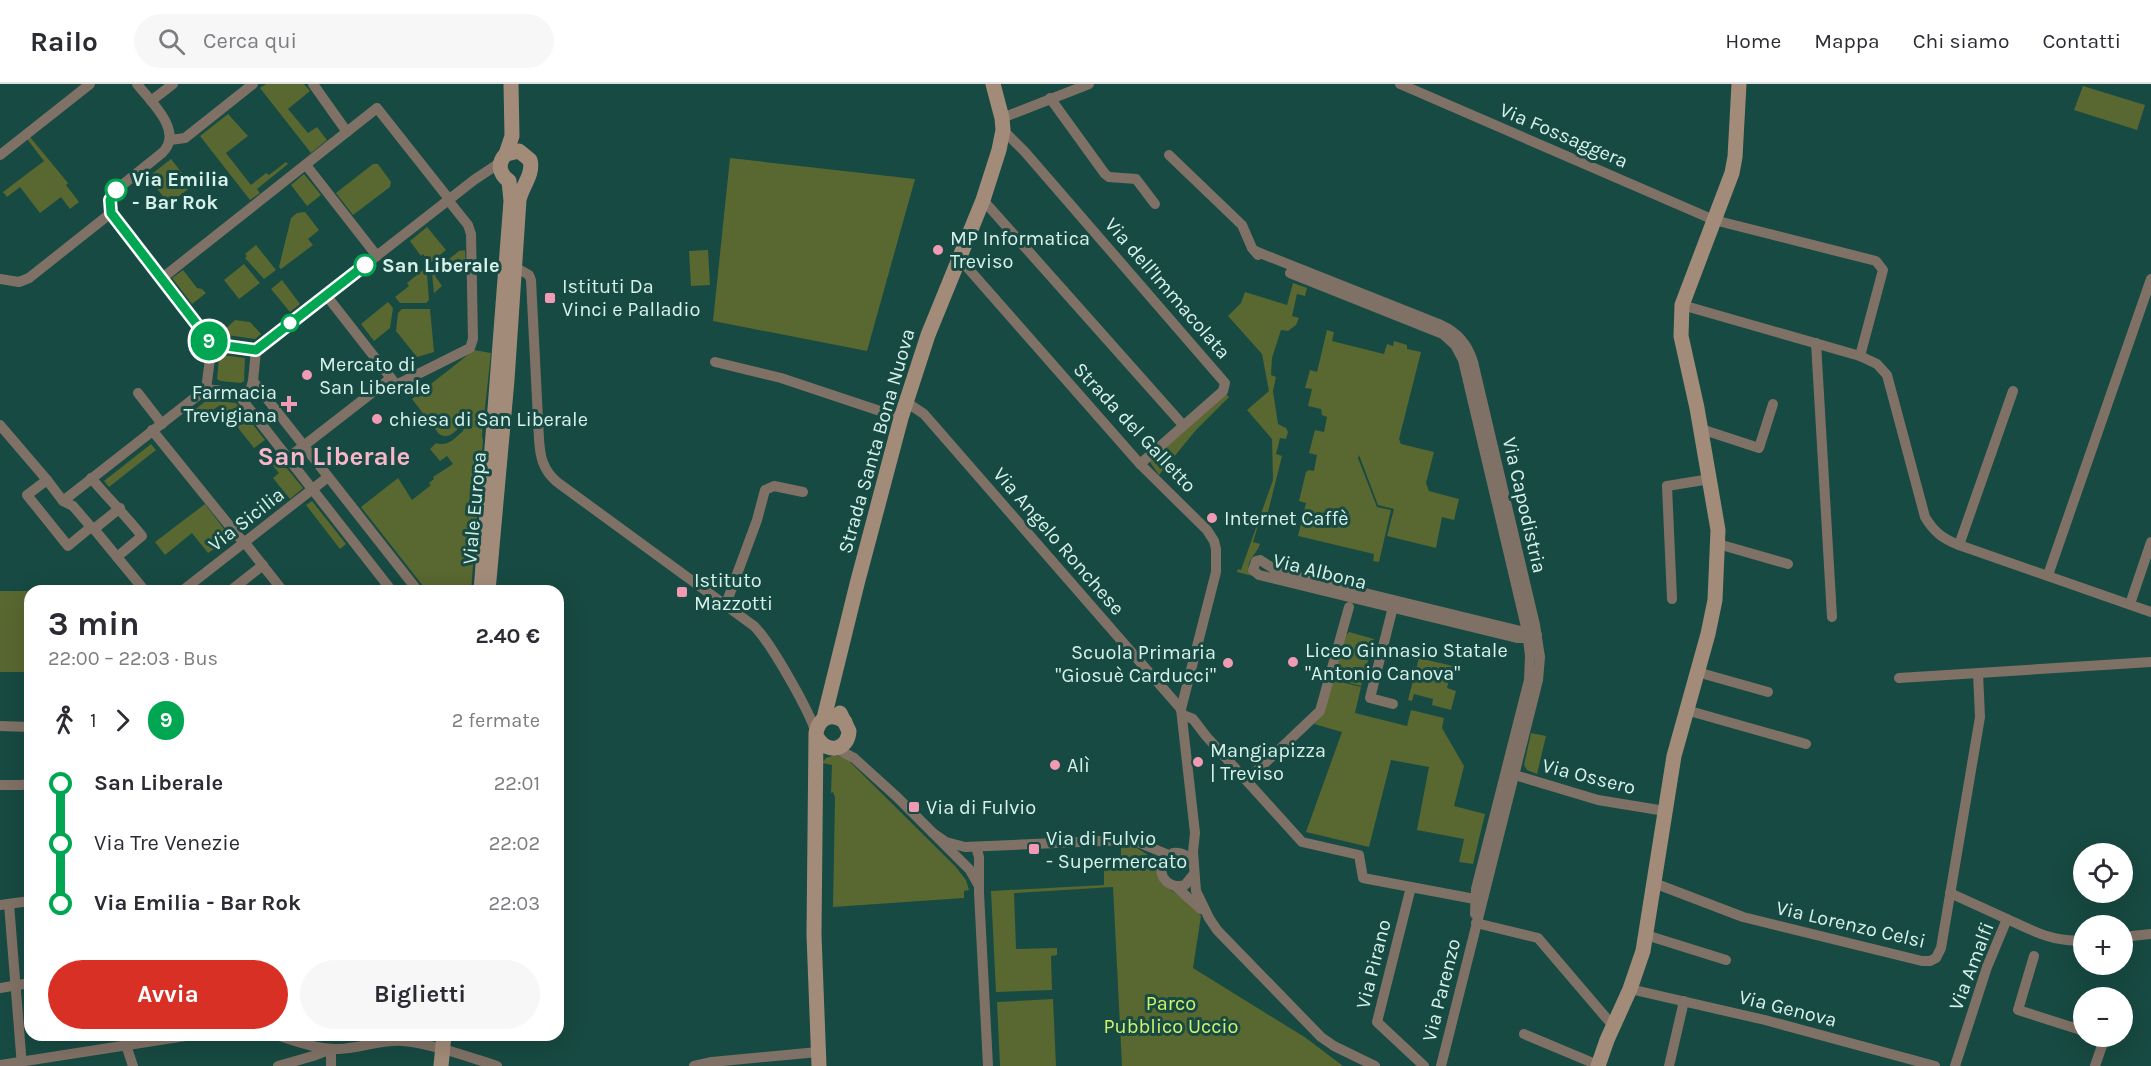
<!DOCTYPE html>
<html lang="it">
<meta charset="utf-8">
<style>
:root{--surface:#fff;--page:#f7f7f7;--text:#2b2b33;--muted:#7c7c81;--line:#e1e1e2;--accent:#d93025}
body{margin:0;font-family:Karla,sans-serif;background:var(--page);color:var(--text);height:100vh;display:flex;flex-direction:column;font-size:22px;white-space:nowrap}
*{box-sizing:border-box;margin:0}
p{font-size:20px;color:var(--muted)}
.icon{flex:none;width:33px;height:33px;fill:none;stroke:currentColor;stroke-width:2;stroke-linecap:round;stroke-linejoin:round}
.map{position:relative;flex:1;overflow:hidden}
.panel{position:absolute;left:24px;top:501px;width:540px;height:456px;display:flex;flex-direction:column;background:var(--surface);border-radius:18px;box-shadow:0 6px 24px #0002}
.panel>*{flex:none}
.badge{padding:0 12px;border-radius:20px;font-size:21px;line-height:39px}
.fabs{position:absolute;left:2073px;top:759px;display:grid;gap:12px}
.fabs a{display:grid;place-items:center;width:60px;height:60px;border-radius:50%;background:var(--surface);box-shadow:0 6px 24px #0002;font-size:30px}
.map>.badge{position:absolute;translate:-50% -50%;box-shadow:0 0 0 3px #fff}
.legs{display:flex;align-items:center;gap:9px;height:66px;padding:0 24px;font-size:20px}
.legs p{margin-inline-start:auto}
.headline{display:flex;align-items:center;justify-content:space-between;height:102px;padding:0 24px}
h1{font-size:33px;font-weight:700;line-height:45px}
.cta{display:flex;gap:12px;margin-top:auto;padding:12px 24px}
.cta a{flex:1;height:69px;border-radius:36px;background:var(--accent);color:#fff;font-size:24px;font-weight:700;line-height:69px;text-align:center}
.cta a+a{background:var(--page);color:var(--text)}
ul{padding:0 24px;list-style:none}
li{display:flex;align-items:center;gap:21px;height:60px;font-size:22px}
li i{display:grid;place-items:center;width:9px;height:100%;margin:0 8px;background:currentColor}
li i::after{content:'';width:15px;height:15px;margin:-8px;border:4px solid;border-radius:50%;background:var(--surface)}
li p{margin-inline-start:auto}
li:first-child i{background:linear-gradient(#0000 50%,currentColor 0)}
li:last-child i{background:linear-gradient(currentColor 50%,#0000 0)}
header{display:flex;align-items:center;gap:36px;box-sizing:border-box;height:84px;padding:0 30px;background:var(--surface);border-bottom:2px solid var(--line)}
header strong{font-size:28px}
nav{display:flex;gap:33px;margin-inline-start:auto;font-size:21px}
.search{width:420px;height:54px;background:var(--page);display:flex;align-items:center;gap:15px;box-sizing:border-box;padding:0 21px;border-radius:33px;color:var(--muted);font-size:22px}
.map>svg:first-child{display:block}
</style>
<header>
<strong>Railo</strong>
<div class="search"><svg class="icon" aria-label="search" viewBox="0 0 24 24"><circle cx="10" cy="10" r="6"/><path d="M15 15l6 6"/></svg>Cerca qui</div>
<nav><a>Home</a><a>Mappa</a><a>Chi siamo</a><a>Contatti</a></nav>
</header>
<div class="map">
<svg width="2151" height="982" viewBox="0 0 2151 982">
<rect width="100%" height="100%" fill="#174a42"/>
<g fill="#596730">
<polygon points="266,0 304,0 310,7 288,25 308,49 317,43 327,56 311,69 260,4"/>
<polygon points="2083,2 2145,21 2137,46 2074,26"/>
<polygon points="228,30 248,52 226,69 251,101 266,89 269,91 286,78 288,80 257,105 260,109 250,116 200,52"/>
<polygon points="30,53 68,99 66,101 79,118 70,125 61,113 40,129 20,103 7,113 3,108 44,77 27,55"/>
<polygon points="730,74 915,95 867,267 713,237"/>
<polygon points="171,75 192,102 169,120 148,93"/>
<polygon points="373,80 378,80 391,98 390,103 353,131 336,109"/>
<polygon points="304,90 321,111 307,122 291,101"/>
<polygon points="305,128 319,146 308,155 313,161 281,185 279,183 291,134 297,129"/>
<polygon points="427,143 446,166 430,179 423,170 421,172 410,157"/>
<polygon points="256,161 276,186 264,195 245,174 247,172 245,170"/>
<polygon points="465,166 466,182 456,190 448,182 435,192 442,202 434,209 432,189 459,167"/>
<polygon points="708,166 710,201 691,202 689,167"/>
<polygon points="244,180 260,199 239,215 224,196"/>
<polygon points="183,186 197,204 202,205 206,209 192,220 172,194"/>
<polygon points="423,186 427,190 429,216 426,219 400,219 395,213 409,202 407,199"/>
<polygon points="282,196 300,220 290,228 271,205"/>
<path d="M1293 199 1307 204 1305 212 1297 210 1292 232 1299 234 1296 241 1288 247 1281 246 1272 274 1271 291 1276 293 1273 307 1278 340 1286 344 1288 348 1286 355 1280 354 1276 370 1282 372 1265 440 1259 438 1253 458 1260 460C1257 470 1246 476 1249 487L1261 494 1237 488 1238 485 1241 486 1273 396 1272 355 1247 326 1269 307 1262 270 1228 232 1241 219 1245 208 1287 221Z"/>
<polygon points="388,218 393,224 390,244 374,257 361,240"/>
<polygon points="402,225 430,225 434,268 417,273 396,247 398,229"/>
<polygon points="235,236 250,238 261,250 255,255 220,250"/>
<polygon points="1327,246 1334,248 1332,257 1384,270 1387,260 1393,262 1394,257 1407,261 1407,265 1421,268 1399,355 1401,360 1434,368 1426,399 1429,407 1459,415 1454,436 1442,433 1436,464 1387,452 1394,425 1378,421 1359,371 1358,374 1377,423 1391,426 1379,478 1373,477 1374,470 1298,452 1306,419 1299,417 1306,388 1309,386 1314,387 1317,371 1309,369 1315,346 1324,348 1327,333 1322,331 1321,325 1308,322 1312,305 1305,304 1310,286 1317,288"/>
<path d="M474 266 491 269 482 351 483 357 471 507H427L361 423 398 394 412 416 431 401 429 399 434 395 433 393 453 380 447 372 440 377 430 365 436 359C448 363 455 354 463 347L465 339 460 333 455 337 459 344C452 350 448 355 439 350L412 315Z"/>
<polygon points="222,271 245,274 244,297 241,299 220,297 217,295 219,274"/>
<polygon points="1225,309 1229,313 1196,346 1159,391 1150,378"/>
<polygon points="207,316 236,319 265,356 254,364 220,321 193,341 187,332"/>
<polygon points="151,360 156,366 109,403 104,397"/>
<polygon points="271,365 303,404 290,415 273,394 279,389 264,371"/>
<polygon points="312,417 346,460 340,465 306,421"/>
<polygon points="205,420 231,454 208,469 192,449 165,471 155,458"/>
<polygon points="0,507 30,507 29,588 0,588"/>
<polygon points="1349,548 1374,555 1361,602 1334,595 1346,551"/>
<polygon points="1419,574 1453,582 1447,604 1456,607 1451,626 1432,621 1433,615 1414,610 1412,617 1408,616"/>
<polygon points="1333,596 1361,603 1355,629 1407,642 1411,626 1444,634 1442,644 1464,682 1454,722 1485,730 1473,780 1459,778 1464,755 1417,746 1429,683 1391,676 1369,763 1306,748 1342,648 1314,640 1322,631"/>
<polygon points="1531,649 1546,652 1537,690 1527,686 1524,681"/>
<polygon points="835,671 851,676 850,678 955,782 966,796 969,806 964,807 964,814 833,823 835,713 833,708 831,709 832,681 822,679 826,674"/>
<polygon points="1121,761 1134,762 1148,771 1153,778 1161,799 1192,821 1201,832 1193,884 1306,954 1343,982 1122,982 1113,803 1014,809 1016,865 1057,864 1057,871 1051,872 1052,906 996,908 991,807 1104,801 1104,777 1111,777 1112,781 1121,780"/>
<polygon points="1053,915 1056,982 1000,982 997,918"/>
</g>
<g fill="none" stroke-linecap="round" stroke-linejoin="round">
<g stroke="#807166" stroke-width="10">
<path d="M137 0C150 17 185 48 162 69L116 106 110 116V126L212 260"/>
<polyline points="313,0 347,48"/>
<polyline points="1400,0 1714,136 1876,177 1883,186 1860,272"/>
<polyline points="1050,14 1105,90 1109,93 1136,95 1155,120"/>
<polyline points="151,17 173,0"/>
<polyline points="1002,34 1089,0"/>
<polyline points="1003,46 1025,68 1225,299 1223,307 1140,380"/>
<polyline points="170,56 185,54 253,0"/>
<polyline points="0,71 90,0"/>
<polyline points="1169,71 1242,141 1252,164 1258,171"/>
<polyline points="306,81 377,172"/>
<polyline points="983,116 1183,341"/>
<path d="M1255 167 1441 241C1457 248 1468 261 1473 278L1535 541 1540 573 1538 596 1441 982"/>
<polyline points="959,174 1140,380 1207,446 1214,457 1216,465 1216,488 1181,625 1195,749 1193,768 1196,807 1209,834 1217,846 1321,953 1334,962 1375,982"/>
<path d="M515 183 529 191 531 196 539 355C540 373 543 386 557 398L754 542C771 559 809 626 816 649"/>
<polyline points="1290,189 1443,250 1455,261 1463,276 1527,547 1530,572 1529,596 1476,805 1475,830"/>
<polyline points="0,195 19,198 29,194 111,129"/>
<polyline points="161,195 377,24 449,115"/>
<polyline points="326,211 394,298 398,300 470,264 473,255 471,150 468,141 448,116"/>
<path d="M1682 221 1860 272 1877 280 1887 291 1925 433C1934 448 1943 455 1959 461L2151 528"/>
<polyline points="1816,259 1832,533"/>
<polyline points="212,260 256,266"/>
<polyline points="256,266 474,96 501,78"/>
<polyline points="715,278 781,294 901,334"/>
<polyline points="253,297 418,507"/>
<polyline points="206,305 246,310 250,307 253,297 256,266"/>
<polyline points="206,305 212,260"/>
<polyline points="138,309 162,340"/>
<polyline points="237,309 392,507"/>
<polyline points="906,318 924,330 1181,625"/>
<polyline points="0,341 47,396"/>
<polyline points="1701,345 1759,364 1773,320"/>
<polyline points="152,346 237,451 245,459 283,507"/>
<polyline points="288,374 391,294"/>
<path d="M91 394C108 414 126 432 142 452L117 473"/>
<polygon points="47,396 63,417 73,422 91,443 68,462 27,411"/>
<polyline points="63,417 206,305"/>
<polyline points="91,443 94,445 145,507"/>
<polyline points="94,445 120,424"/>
<polyline points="1718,460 1788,480"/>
<polyline points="1959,461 2013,307"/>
<polygon points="1260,476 1279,488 1537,551 1528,554 1517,554 1259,491 1253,486 1256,477"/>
<polyline points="2048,491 2151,195"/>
<polyline points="182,507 328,393"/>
<polyline points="230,507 263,481"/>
<polyline points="1672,515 1667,402 1710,395"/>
<polyline points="726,520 757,436 765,406 774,402 803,408"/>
<polyline points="2130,520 2151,458"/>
<polyline points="1697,588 1768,608"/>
<polyline points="1899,594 2151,578"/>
<polyline points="1393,620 1370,614 1394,519"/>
<polyline points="1686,626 1806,660"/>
<polyline points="1183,631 1193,635 1206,652 1302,758 1359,771 1363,794 1480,816"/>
<polyline points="0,642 30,643"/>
<polyline points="835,664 854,674 897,713 970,786 979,802"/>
<polyline points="1508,689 1598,716 1665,727"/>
<polyline points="1247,696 1320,627 1349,523"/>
<polyline points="0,701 22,701 30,699"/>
<polyline points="933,749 946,758 965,763 1125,756 1135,757 1169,771"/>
<polyline points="976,763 979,773 979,809 988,982"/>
<path d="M1194 781C1189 772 1183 768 1173 769L1162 778C1158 794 1169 805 1185 801L1194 790"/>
<polyline points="1654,799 1743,833 1922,877 1930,877 1936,874 1941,864 1980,633 1978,589"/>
<polyline points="1175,802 1201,825"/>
<polyline points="1411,803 1377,938 1424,982"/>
<polyline points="1950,809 2007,835"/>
<polyline points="9,820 22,982"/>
<polyline points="0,821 30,817"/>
<polyline points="1476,839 1538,854 1614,943"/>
<polyline points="1646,851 1726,876"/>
<polyline points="2122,853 2151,850"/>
<polyline points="2034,872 2018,926 2084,947"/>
<polyline points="0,904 30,899"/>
<polyline points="1630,905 1765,936 1935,982"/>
<polyline points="1524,950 1598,981"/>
<path d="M276 951C296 957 318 966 339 965 361 964 382 955 403 957 433 960 469 973 497 982"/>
<polyline points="126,961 133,982"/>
<polyline points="0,981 192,951"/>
<polyline points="278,982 313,972 331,965 331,982"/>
<polyline points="694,982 712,978 818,968"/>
<polyline points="1669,982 1684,917"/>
<path d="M1955 982 1987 883 2007 835C2033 847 2055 859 2084 856"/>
<polyline points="2095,982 2105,953 2102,952"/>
</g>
<g stroke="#a28c79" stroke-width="15">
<polyline points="506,70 512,52 511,0"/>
<path d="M481 507 511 117 509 97C499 90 497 79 506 70L519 67 530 76C534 90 522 102 519 116L507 296 488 507"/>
<polyline points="824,634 857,500 901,334 928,251 983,116 999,66 1003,46 1002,34 993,0"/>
<path d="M818 655C828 670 848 666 849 647L840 629"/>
<polyline points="441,982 444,951"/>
<path d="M819 982 814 851 816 649C819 633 832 628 845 638"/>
<polyline points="1598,982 1607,956 1630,905 1643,867 1674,672 1708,550 1715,516 1718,446 1697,324 1681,252 1682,221 1732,89 1735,73 1739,0"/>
</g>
</g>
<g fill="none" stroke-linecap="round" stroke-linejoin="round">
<defs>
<polyline id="line-1" points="116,106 110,116 111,129 212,260 256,266 365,181"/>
</defs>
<use href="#line-1" stroke="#fff" stroke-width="14"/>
<use href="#line-1" stroke="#00a651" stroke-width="9"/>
</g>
<g fill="#fff" stroke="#00a651" stroke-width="3">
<circle cx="116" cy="106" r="10"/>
<circle cx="365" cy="181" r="10"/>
<circle cx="290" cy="239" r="8"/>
</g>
<g fill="#f19ab3" stroke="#174a42" stroke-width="2">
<circle cx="938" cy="166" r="6"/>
<rect x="544" y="208" width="12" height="12" rx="3"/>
<circle cx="307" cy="291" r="6"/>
<path d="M286 311h6v6h6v6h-6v6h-6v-6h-6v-6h6z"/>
<circle cx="377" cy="335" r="6"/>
<circle cx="1212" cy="434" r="6"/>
<rect x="676" y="502" width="12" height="12" rx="3"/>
<circle cx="1293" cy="578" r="6"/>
<circle cx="1228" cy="579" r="6"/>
<circle cx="1198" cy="678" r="6"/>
<circle cx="1055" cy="681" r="6"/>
<rect x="908" y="717" width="12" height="12" rx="3"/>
<rect x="1028" y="759" width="12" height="12" rx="3"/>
</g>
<g text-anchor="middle" stroke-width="6" stroke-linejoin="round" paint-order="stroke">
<g font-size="20" fill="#d7f1eb" stroke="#174a42">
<text transform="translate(1564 51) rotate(23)" y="7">Via Fossaggera</text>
<text transform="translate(1168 204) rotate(49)" y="7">Via dell'Immacolata</text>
<text transform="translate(1135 343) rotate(47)" y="7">Strada del Galletto</text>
<text transform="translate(876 357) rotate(-74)" y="7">Strada Santa Bona Nuova</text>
<text transform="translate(1525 421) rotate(77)" y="7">Via Capodistria</text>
<text transform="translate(474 424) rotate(-85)" y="7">Viale Europa</text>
<text transform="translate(246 435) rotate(-38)" y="7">Via Sicilia</text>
<text transform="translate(1059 457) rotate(49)" y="7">Via Angelo Ronchese</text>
<text transform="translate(1320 487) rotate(14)" y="7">Via Albona</text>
<text transform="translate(1589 692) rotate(14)" y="7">Via Ossero</text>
<text transform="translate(1851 840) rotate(13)" y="7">Via Lorenzo Celsi</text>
<text transform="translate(1373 880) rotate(-76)" y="7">Via Pirano</text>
<text transform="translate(1971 882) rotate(-69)" y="7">Via Amalfi</text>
<text transform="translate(1441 906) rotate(-76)" y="7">Via Parenzo</text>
<text transform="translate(1788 924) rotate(14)" y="7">Via Genova</text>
</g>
<g font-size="20" font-weight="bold" fill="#d7f1eb" stroke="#174a42" text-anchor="start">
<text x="132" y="102">Via Emilia<tspan x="132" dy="23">- Bar Rok</tspan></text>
<text x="382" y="188">San Liberale</text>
</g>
<g font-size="20" fill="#d7f1eb" stroke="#174a42" text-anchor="start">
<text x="950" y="161">MP Informatica<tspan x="950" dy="23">Treviso</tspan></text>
<text x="562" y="209">Istituti Da<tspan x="562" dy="23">Vinci e Palladio</tspan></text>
<text x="319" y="287">Mercato di<tspan x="319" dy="23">San Liberale</tspan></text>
<text x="277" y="315" text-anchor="end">Farmacia<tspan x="277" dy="23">Trevigiana</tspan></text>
<text x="389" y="342">chiesa di San Liberale</text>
<text x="1224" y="441">Internet Caffè</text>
<text x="694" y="503">Istituto<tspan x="694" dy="23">Mazzotti</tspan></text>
<text x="1305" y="573">Liceo Ginnasio Statale<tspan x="1305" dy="23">"Antonio Canova"</tspan></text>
<text x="1216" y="575" text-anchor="end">Scuola Primaria<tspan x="1216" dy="23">"Giosuè Carducci"</tspan></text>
<text x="1210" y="673">Mangiapizza<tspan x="1210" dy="23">| Treviso</tspan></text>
<text x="1067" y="688">Alì</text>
<text x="926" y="730">Via di Fulvio</text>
<text x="1046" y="761">Via di Fulvio<tspan x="1046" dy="23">- Supermercato</tspan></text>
</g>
<g font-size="20" fill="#d2f26c" stroke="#174a42">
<text x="1171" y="926">Parco<tspan x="1171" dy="23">Pubblico Uccio</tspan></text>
</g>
<g font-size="26" font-weight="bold" fill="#f8b6c8" stroke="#174a42">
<text x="334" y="381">San Liberale</text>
</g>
</g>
</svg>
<div class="fabs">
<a><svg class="icon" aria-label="locate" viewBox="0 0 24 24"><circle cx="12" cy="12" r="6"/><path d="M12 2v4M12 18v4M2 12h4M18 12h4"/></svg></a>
<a>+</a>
<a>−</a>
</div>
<b class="badge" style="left:209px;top:257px;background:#00a651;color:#fff">9</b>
<section class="panel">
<div class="headline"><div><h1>3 min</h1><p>22:00 – 22:03 · Bus</p></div><b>2.40 €</b></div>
<div class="legs"><svg class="icon" aria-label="walk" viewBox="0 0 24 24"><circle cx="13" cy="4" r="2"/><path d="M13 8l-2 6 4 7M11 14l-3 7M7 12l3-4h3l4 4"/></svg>1<svg class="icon" aria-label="forward" viewBox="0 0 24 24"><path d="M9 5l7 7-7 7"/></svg><b class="badge" style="background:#00a651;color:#fff">9</b><p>2 fermate</p></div>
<ul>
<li><i style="color:#00a651"></i><b>San Liberale</b><p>22:01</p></li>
<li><i style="color:#00a651"></i><span>Via Tre Venezie</span><p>22:02</p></li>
<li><i style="color:#00a651"></i><b>Via Emilia - Bar Rok</b><p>22:03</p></li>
</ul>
<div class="cta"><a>Avvia</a><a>Biglietti</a></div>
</section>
</div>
